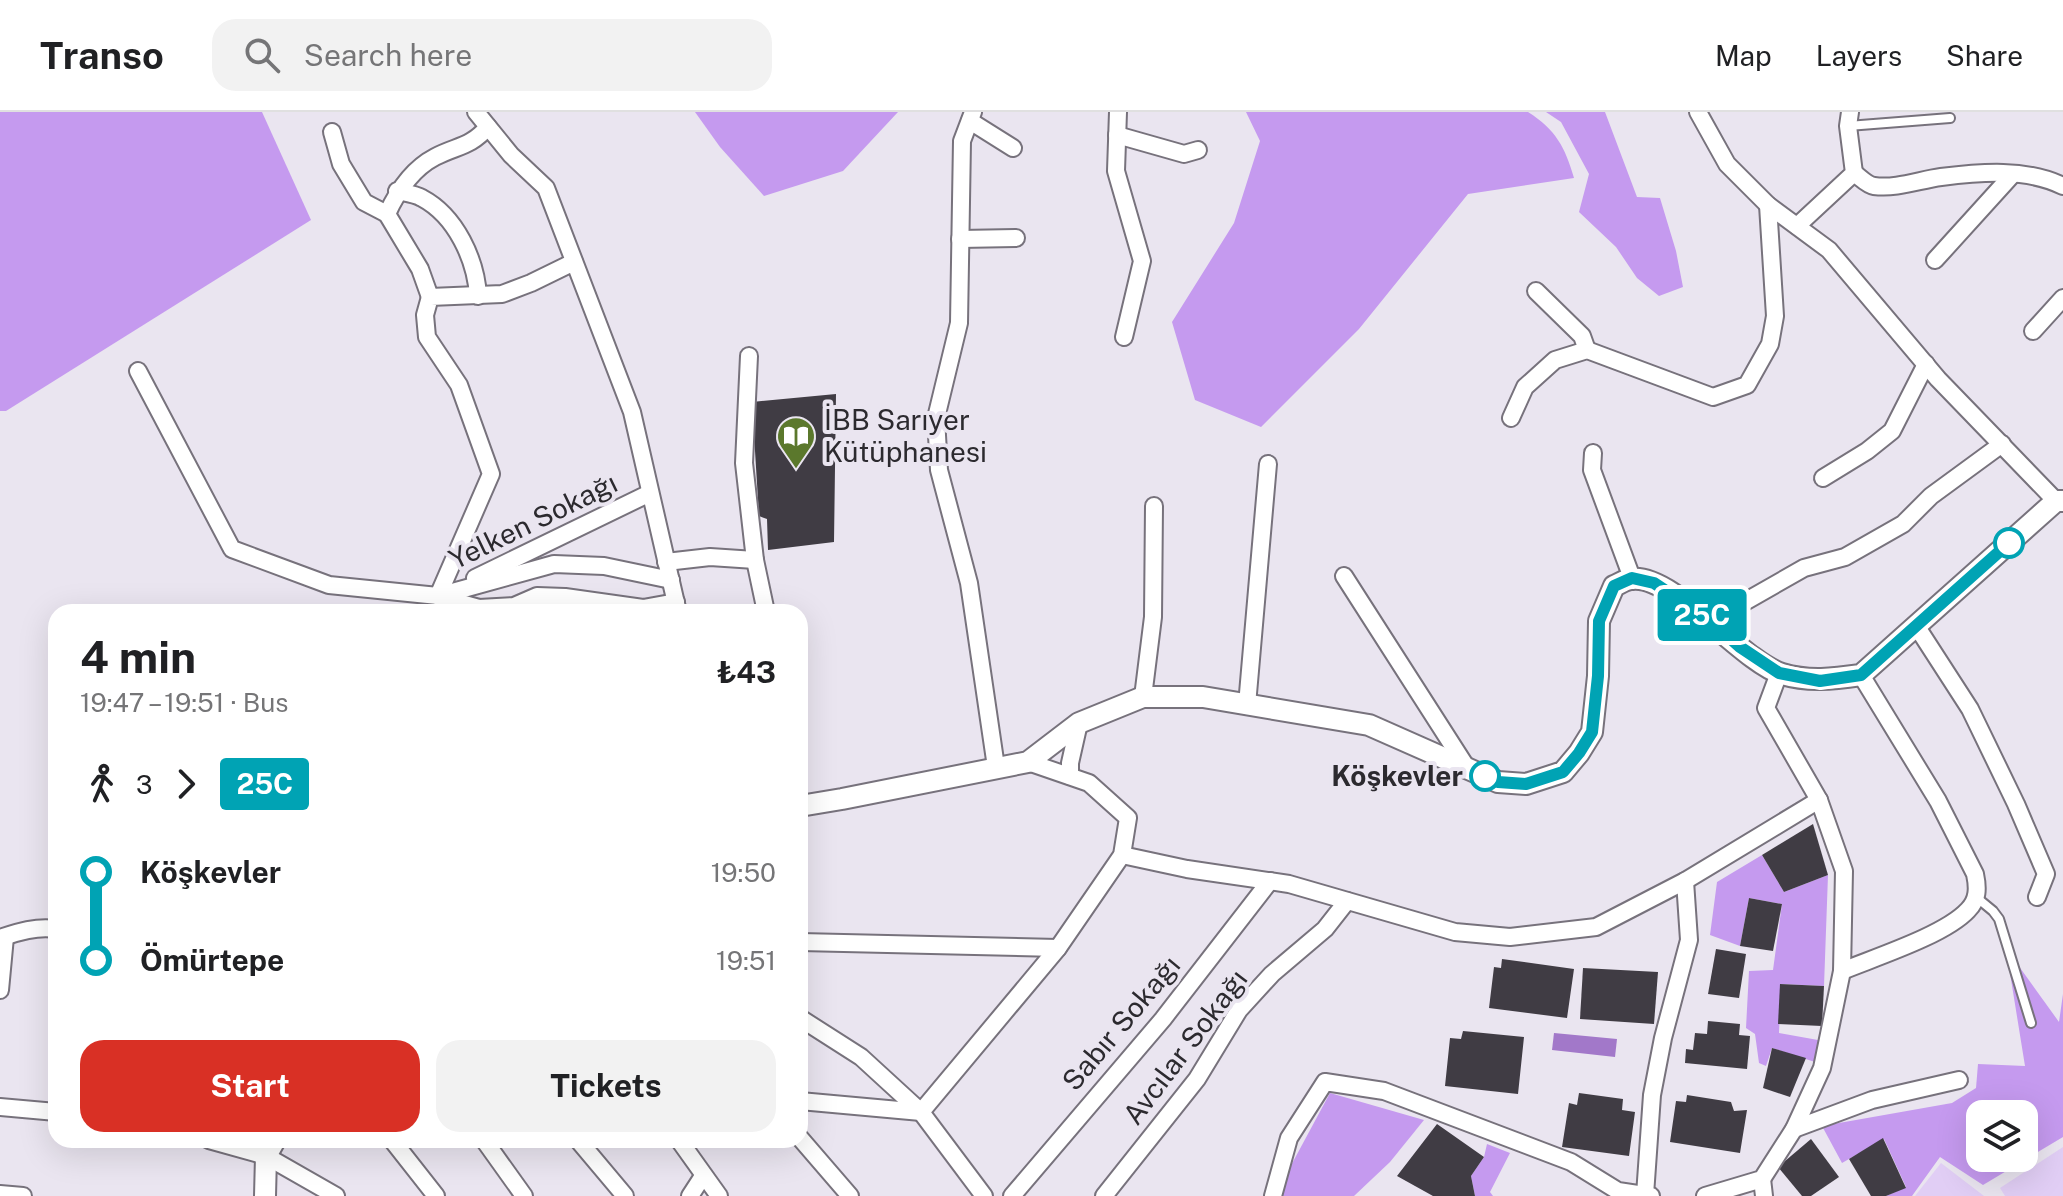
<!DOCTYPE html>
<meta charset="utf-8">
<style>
:root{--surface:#fff;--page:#f2f2f2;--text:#202124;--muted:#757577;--line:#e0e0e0;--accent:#d93025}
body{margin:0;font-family:"Public Sans",sans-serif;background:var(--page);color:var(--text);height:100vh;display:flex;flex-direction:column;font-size:30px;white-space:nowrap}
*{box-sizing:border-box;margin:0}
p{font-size:26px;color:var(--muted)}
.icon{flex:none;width:44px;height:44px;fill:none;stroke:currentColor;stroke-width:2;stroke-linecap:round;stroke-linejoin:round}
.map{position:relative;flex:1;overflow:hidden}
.details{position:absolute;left:48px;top:492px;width:760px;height:544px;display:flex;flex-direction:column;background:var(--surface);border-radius:24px;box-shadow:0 8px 32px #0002}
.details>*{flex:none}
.badge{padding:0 16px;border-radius:6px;font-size:28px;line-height:52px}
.fabs{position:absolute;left:1966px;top:988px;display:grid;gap:16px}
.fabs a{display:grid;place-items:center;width:72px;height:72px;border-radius:16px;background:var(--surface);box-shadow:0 8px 32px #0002;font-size:40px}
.map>.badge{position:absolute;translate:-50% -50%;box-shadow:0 0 0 4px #fff}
.legs{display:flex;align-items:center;gap:12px;height:88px;padding:0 32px;font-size:26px}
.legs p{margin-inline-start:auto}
.headline{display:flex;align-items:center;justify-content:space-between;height:136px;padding:0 32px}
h1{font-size:44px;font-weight:700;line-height:60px}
.primary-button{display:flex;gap:16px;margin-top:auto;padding:16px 32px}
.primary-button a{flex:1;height:92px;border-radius:24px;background:var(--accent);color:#fff;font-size:32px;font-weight:700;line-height:92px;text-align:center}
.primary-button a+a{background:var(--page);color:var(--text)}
ul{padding:0 32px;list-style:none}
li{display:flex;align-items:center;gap:28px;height:88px;font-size:30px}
li i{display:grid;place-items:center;width:12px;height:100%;margin:0 10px;background:currentColor}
li i::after{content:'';width:20px;height:20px;margin:-10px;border:6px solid;border-radius:50%;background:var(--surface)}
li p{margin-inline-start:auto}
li:first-child i{background:linear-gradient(#0000 50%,currentColor 0)}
li:last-child i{background:linear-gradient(currentColor 50%,#0000 0)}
header{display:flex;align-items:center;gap:48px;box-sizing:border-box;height:112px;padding:0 40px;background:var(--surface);border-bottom:2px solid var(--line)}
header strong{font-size:38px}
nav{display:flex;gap:44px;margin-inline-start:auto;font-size:28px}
.search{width:560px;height:72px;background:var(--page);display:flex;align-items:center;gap:20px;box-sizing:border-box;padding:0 28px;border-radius:24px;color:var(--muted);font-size:30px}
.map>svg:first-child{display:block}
</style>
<header>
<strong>Transo</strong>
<div class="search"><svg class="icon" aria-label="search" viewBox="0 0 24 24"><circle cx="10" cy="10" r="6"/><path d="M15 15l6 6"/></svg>Search here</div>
<nav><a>Map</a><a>Layers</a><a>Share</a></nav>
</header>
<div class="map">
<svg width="2063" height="1084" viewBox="0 0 2063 1084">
<rect width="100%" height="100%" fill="#eae5f0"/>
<g fill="#e1cef5">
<polygon points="2063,1035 2063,1084 2005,1084 2000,1076"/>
<polygon points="1941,1051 1984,1084 1915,1084"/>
</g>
<g fill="#c59aef" fill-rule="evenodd">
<polygon points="0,0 262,0 311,108 6,299 0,299"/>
<polygon points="695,0 898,0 843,59 764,84 720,35"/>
<path d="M1246 0H1528C1556 18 1565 35 1574 66L1468 82 1359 217 1261 315 1195 288 1172 210 1234 111 1260 29Z"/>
<polygon points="1546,0 1605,0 1637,85 1660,86 1676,139 1683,175 1659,184 1637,166 1616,135 1579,100 1589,62 1561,10"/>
<polygon points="1762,743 1784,780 1828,763 1824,874 1781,872 1779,921 1818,928 1815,950 1772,936 1766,954 1759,951 1755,922 1746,916 1749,859 1773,858 1782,792 1749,786 1740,834 1710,823 1717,770"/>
<path d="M2018 853 2059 910 2063 882V1025L1983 1073 1940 1045 1912 1084H1886L1906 1075 1884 1027 1842 1051 1822 1014 1952 991 1976 976 1978 952 2025 954 2009 855ZM1980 1002H2024V1046H1980Z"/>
<polygon points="1330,981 1424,1008 1390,1050 1354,1084 1281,1084 1288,1059"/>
<polygon points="1487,1032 1510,1041 1490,1080 1493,1084 1475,1084 1471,1064 1484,1045"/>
</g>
<polygon fill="#a278c9" points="1554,921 1617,927 1615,945 1552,938"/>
<g fill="#403c44">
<polygon points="836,282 834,430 768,438 767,407 759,404 752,290"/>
<polygon points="1813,712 1828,763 1784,780 1762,743"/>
<polygon points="1749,786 1782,792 1773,839 1740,834"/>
<polygon points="1716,837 1746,842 1739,886 1708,882"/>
<polygon points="1502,847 1574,857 1567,906 1489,896 1494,855 1501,856"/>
<polygon points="1583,856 1658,860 1654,912 1580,907"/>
<polygon points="1780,872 1824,874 1822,914 1778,912"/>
<polygon points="1708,909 1740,912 1739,923 1750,924 1747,957 1685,951 1686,937 1693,938 1695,921 1707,922"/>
<polygon points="1463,919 1524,925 1518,982 1445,974 1450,926 1461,927"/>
<polygon points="1772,936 1806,946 1790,985 1763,976"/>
<polygon points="1579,981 1623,987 1622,998 1635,1000 1629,1044 1562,1035 1569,991 1577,993"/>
<polygon points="1687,983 1731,990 1734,999 1747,998 1740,1041 1670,1030 1676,989 1686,990"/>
<polygon points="1437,1012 1484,1045 1471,1064 1475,1084 1433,1084 1397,1064"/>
<polygon points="1883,1026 1906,1076 1886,1084 1871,1084 1849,1047"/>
<polygon points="1811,1027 1839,1065 1811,1084 1802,1084 1778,1055"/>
</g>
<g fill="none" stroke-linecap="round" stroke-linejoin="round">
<defs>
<g id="service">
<polyline points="1848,14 1950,6"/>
<polyline points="1976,785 1993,799 1999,807 2031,911"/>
</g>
<g id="minor">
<polyline points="476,0 511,43 546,76 632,300 678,500"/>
<polyline points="973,0 962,29 959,211 936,306 939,358 969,471 996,655"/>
<polyline points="1118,0 1116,59 1142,149 1124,225"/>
<polyline points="1698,0 1727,52 1768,93 1829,138 1938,267 2056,389"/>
<polyline points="970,9 1013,36"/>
<polyline points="332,20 341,52 364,90 387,102"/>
<polyline points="1117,23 1184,42 1198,38"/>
<path d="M1854 61C1860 65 1867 73 1874 74 1897 77 1919 68 1941 65 1981 60 2026 56 2063 74"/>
<path d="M397 79C406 81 415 82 422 86 456 104 476 148 478 184"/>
<polyline points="1797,114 1854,61 1848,14 1850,0"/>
<polyline points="960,127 1016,126"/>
<polyline points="1935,148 2013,62"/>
<polyline points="1536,179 1582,224 1587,238"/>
<path d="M430 185 420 157 387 102C397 80 412 57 435 45 458 33 469 36 488 15"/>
<polyline points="2033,219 2063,186"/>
<polyline points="749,244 744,351 755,448 766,500"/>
<polyline points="138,259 232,437 329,473 438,484 554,452 604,454 671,468"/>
<polyline points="1511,306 1525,275 1555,248 1587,238 1713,285 1747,273 1770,232 1775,204 1768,93"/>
<polyline points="1593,341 1592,358 1632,466"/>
<polyline points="1823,366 1867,339 1892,319 1926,252"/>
<polyline points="666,450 710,445 755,448"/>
<polyline points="1344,464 1467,656"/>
<polyline points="475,466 650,381"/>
<polyline points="438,484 491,362 459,273 427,225 425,203 430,185 502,182 531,171 574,150"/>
<polyline points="439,485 479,496 514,494 537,484 565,485 643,496 676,490"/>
<polyline points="1711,509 1804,456 1845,445 1903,412 1931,384 2002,332"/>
<polyline points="1917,515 1970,597 2016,692 2046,762 2037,785"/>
<polyline points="1143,585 1153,505 1154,394"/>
<polyline points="1247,593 1268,352"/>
<polyline points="1070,664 1070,651 1079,611"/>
<polyline points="1122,743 1187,757 1289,772 1455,820 1510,825 1596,815 1685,769 1819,688"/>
<path d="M0 826C18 820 37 814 56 817"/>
<polyline points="800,830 1058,836"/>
<path d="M1842 859C1876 845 1945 823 1968 798 1978 788 1978 776 1975 762L1938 689 1861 563"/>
<polyline points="0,878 5,825"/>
<polyline points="800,906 861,945 921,1000 984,1084"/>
<polyline points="800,989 921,1000 1058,836 1122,743 1128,706 1089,671 1028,650"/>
<polyline points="0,995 56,1000"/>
<polyline points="1794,1017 1872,988 1959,968"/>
<polyline points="800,1026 850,1084"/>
<polyline points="209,1028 266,1044 336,1084"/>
<polyline points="392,1028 436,1084"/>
<polyline points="484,1028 524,1084"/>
<polyline points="578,1028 625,1084"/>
<polyline points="679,1028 719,1084"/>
<polyline points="1762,1067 1764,1084"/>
<polyline points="0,1082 23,1084"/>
<polyline points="1645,1083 1652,983 1663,926 1689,828 1685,769"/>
<polyline points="690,1084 703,1064"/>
<polyline points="1012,1084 1163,907 1270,769"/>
<polyline points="1104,1084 1197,967 1239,898 1272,862 1325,817 1347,789"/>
<polyline points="1273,1084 1289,1026 1325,970 1384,979 1571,1050 1618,1079 1651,1084"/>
<polyline points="1705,1084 1762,1067 1794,1017 1822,956 1842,859 1844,759 1819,688 1766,596 1779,561"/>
</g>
<g id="tertiary">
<path d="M800 694 842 687 1028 650 1079 611 1143 585H1203L1369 613 1498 670 1526 672 1563 660 1579 641 1592 620 1598 564 1599 509 1614 474C1619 472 1626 467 1632 467 1673 462 1741 549 1782 562 1809 570 1833 567 1861 563L2056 389H2063"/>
<polyline points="265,1084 266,1044 275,1028"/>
</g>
</defs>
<use href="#service" stroke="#77727c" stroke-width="12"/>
<use href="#minor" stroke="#77727c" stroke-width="20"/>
<use href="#tertiary" stroke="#77727c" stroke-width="24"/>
<use href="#service" stroke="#fff" stroke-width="8"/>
<use href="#minor" stroke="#fff" stroke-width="16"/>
<use href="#tertiary" stroke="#fff" stroke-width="20"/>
</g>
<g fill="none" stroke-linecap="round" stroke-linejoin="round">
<defs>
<polyline id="line-1" points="1485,664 1498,670 1526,672 1563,660 1579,641 1592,620 1598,564 1599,509 1614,474 1632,466 1654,471 1711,509 1740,535 1779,561 1820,569 1861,563 2009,431"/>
</defs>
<use href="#line-1" stroke="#fff" stroke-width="18"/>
<use href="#line-1" stroke="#00a3b4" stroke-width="12"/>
</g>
<defs>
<symbol id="library-pin" viewBox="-11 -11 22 30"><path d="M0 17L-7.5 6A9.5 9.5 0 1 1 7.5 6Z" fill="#5b782c" stroke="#eae5f0"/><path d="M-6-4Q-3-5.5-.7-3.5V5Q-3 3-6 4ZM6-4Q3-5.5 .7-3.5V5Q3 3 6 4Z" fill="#fff"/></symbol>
</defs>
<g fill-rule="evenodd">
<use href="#library-pin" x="774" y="302" width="44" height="60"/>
</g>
<g fill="#fff" stroke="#00a3b4" stroke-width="4">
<circle cx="2009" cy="431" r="14"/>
<circle cx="1485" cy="664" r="14"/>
</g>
<g text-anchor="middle" stroke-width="8" stroke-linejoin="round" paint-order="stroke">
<g font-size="28" fill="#2c2a2f" stroke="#eae5f0" text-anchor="start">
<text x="824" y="318">İBB Sarıyer<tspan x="824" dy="32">Kütüphanesi</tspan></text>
</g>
<g font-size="28" fill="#2c2a2f" stroke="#eae5f0">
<text transform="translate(533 409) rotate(-26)" y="10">Yelken Sokağı</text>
<text transform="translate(1121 911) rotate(-50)" y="10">Sabır Sokağı</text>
<text transform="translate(1185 935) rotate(-53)" y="10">Avcılar Sokağı</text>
</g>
<g font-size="28" font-weight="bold" fill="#2c2a2f" stroke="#eae5f0" text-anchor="end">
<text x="1463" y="674">Köşkevler</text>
</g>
</g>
</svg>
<div class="fabs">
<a><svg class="icon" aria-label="layers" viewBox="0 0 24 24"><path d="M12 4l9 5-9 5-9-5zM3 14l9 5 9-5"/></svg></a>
</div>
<b class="badge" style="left:1702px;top:503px;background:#00a3b4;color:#fff">25C</b>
<section class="details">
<div class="headline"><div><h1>4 min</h1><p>19:47 – 19:51 · Bus</p></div><b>₺43</b></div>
<div class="legs"><svg class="icon" aria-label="walk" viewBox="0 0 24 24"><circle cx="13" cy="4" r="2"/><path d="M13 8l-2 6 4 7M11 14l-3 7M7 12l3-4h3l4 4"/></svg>3<svg class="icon" aria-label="forward" viewBox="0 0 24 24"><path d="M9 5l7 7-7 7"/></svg><b class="badge" style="background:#00a3b4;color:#fff">25C</b></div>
<ul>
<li><i style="color:#00a3b4"></i><b>Köşkevler</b><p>19:50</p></li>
<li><i style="color:#00a3b4"></i><b>Ömürtepe</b><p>19:51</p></li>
</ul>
<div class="primary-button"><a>Start</a><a>Tickets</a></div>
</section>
</div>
